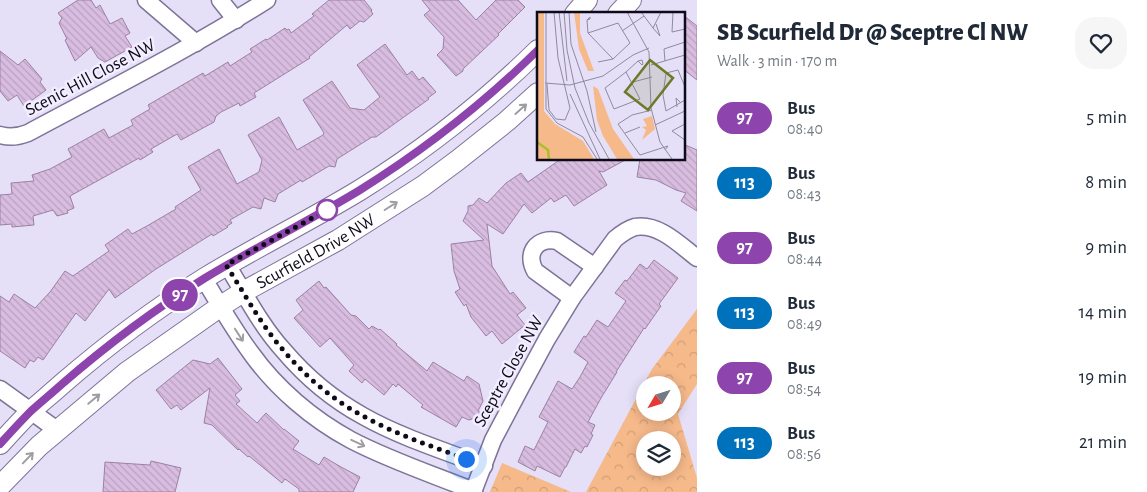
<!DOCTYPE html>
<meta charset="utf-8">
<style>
:root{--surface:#fff;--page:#f6f6f7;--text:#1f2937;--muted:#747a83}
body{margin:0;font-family:"Alegreya Sans",sans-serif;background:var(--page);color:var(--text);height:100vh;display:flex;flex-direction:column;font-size:19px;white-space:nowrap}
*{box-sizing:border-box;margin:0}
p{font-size:16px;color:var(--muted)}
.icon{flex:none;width:28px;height:28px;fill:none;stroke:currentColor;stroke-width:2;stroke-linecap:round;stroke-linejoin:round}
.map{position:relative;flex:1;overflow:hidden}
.sheet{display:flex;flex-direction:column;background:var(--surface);width:450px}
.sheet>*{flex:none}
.badge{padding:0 10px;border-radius:16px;font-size:18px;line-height:32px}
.needle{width:32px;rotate:232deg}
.fabs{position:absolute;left:636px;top:376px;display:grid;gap:10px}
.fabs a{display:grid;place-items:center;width:45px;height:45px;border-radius:50%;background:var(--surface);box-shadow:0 2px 12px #0003;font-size:25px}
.you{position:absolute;width:25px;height:25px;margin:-12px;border:4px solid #fff;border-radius:50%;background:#1a73e8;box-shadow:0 0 0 8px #1a73e833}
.map>.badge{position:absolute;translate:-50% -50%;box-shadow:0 0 0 2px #fff}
.round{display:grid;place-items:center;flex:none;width:52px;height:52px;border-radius:20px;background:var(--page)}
.headline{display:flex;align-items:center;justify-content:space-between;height:85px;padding:0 20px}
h1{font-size:24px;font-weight:800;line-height:38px}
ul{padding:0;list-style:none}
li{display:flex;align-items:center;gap:15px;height:65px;padding:0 20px}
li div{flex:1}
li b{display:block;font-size:19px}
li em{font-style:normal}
li .badge{min-width:55px;font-weight:700;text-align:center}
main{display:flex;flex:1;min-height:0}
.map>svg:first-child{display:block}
</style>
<main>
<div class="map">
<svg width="697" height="492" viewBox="0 0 697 492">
<defs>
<pattern id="park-crowns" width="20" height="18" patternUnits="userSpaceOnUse" patternTransform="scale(1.25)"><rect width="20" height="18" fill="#f6b98a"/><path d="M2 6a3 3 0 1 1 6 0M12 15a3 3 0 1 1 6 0" fill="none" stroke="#d29e76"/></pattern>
<pattern id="building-back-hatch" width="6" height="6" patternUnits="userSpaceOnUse" patternTransform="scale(1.25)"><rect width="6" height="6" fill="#d9bde1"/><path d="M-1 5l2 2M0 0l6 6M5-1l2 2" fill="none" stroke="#b9a1c0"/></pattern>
</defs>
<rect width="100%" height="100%" fill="#e6dff8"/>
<g fill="url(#park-crowns)" fill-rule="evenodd">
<path d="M697 309V384L678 414 697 478V492H586L652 369ZM645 385H672V412H645ZM645 440H672V468H645Z"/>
<polygon points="502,463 571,492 490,492"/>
</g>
<g fill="url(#building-back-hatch)" stroke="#9b81a3">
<polygon points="78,0 91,0 96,8 100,5 110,24 122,18 130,33 125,36 132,47 105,62 98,58 91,47 75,61 65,40 67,39 59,23 62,18 58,13"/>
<polygon points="329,0 364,0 372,10 371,11 373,14 364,22 360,21 350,29 347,25 309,57 310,58 254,93 256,97 240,106 239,103 221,112 216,116 214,122 181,140 177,134 151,149 153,152 140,160 139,158 70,196 74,208 67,211 68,213 57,216 53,210 33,216 34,225 12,227 12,224 0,225 0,195 12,194 11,183 34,181 32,175 50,169 72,157 68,149 104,129 109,138 133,125 131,120 150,109 148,105 203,73 205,76 228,62 230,66 252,52 250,49 266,39 267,40 285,28 287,30 289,29 291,33 314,16 312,14"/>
<polygon points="422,0 458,0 476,20 496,0 518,0 525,7 498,34 499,35 463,69 463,71 456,76 437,55 443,49 444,37 424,15 430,10"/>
<polygon points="683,15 697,26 697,80 683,69"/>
<polygon points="385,44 407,75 412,71 419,80 423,77 436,92 428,98 429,99 376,137 372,137 337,159 335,167 329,166 302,182 301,180 278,194 275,202 264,198 261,209 253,207 230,220 232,223 227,226 228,227 213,236 212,234 156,269 115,298 109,289 85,321 76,313 43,360 38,357 34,362 30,360 25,368 0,351 0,296 9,302 14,294 35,308 50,292 65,271 73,276 109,251 105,245 128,229 132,234 147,226 176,209 175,207 201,190 188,167 219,149 237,184 259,172 262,160 248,135 279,117 297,150 323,135 324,133 303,100 332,81 350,108 364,110 380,97 357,65"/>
<polygon points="0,51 18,65 25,59 42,79 40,82 46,90 24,106 17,95 8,101 0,91"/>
<polygon points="683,144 697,150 697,211 681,201 686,193 676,190 656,180 637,177 640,159 654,159 665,160 666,159 683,159"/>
<polygon points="561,159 627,159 603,172 599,171 607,185 574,206 566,195 554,202 551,198 532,213 524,204 503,234 487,224 492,266 510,294 513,292 526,308 517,315 525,325 502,344 492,331 486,336 471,317 466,304 464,306 455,292 460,289 454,271 451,244 484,240 463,221 468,211 468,206 473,205 479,198 487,203 506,183 521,173 528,182"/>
<polygon points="654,260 678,278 659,304 661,306 645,329 644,328 616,372 617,372 601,398 588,422 595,425 591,434 593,435 587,447 585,446 581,453 575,449 566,467 565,467 560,477 537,466 535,471 518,462 525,446 534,450 548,422 539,417 558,381 572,389 580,377 588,362 574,352 584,336 586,337 597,320 608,327 626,301 615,293 625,280 627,281 640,264 647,269"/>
<polygon points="319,281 324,288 326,287 351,315 356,316 369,329 372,326 379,330 380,329 397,344 396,345 427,371 433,362 464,381 467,376 479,384 483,401 478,411 484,415 469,420 462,417 456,427 421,407 423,405 398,384 396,387 393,384 384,395 365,379 362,383 349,371 354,365 330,338 320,347 294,318 303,310 296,300"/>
<polygon points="218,358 242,389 235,395 240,401 236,404 257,423 266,413 284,430 284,429 299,441 293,449 319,465 324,457 341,467 360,477 353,492 299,492 299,489 285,479 282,483 249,456 248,457 239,449 238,450 212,425 204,423 210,388 181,410 177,405 171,409 156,390 193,360 210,364"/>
<polygon points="151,461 181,468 175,492 103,492 105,462 150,465"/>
</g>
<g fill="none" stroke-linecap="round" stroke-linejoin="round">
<defs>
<g id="minor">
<polyline points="146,0 196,43"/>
<polyline points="220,0 236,20"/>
<path d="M0 135C10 138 18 137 28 133 108 90 190 49 267 0"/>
<path d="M227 265C245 294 261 326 284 351 306 377 334 400 363 416 400 437 445 451 484 466"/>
<path d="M204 279C219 304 234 330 251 353 276 388 312 419 351 440 389 460 434 475 474 491"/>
<path d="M572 298 535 271C525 253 537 237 557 241L595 267"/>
<polyline points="0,389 57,430"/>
<path d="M473 492 493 440 521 387 547 339 572 298 615 239C621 234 628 229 635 227 659 223 680 245 697 258"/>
</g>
<g id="tertiary">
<polyline points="575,14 587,0"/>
<polyline points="618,14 631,0"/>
<path d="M0 444C10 433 20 422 31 411 41 402 52 393 62 384 107 345 155 309 205 278 256 247 309 221 360 190 424 150 484 103 538 50"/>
<path id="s1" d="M0 486 39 446 127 372 221 306 243 292 338 240 423 186 458 160 507 121 538 93"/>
</g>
</defs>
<use href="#minor" stroke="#7e7398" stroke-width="19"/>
<use href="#tertiary" stroke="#7e7398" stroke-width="22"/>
<use href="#minor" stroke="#fff" stroke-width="16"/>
<use href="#tertiary" stroke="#fff" stroke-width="20"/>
</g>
<defs><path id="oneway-shaft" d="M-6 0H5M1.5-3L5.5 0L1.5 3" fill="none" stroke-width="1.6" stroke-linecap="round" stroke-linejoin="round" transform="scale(1.25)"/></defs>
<g stroke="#9f9da3">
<use href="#oneway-shaft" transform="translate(521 109) rotate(-42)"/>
<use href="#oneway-shaft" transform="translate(391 206) rotate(-32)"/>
<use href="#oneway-shaft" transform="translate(239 335) rotate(57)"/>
<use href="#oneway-shaft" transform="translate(94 399) rotate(-40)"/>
<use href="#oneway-shaft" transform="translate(358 443) rotate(25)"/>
<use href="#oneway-shaft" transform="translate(28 458) rotate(-46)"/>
</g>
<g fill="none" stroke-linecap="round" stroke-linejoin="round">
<defs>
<path id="line" d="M0 444C10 433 20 422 31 411 41 402 52 393 62 384 107 345 155 309 205 278 256 247 309 221 360 190 424 150 484 103 538 50"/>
</defs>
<use href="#line" stroke="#fff" stroke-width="11"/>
<use href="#line" stroke="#8e44ad" stroke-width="8"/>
<path stroke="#0f0a18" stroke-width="5" stroke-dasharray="0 9" d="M327 210 226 265C245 294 261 325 284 351 306 377 333 400 363 416 395 434 431 446 466 459"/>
</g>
<circle fill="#fff" stroke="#8e44ad" stroke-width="2.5" cx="327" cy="210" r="10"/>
<g text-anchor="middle" stroke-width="5" stroke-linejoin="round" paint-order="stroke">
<g font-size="18" fill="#0f0a18" stroke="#f2edff">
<text transform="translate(90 77) rotate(-28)" y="6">Scenic Hill Close NW</text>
<text dy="6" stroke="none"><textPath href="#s1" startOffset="395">Scurfield Drive NW</textPath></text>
<text transform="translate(508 371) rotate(-61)" y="6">Sceptre Close NW</text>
</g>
</g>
<g transform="translate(537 12)">
<rect width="148" height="148" fill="#e6dff8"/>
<path d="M0 0H7V99L18 112 46 129 57 147H0ZM37 0H46L43 1V21L57 59H51L42 37ZM56 74 61 77 76 117 97 147H80L66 124 60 108ZM115 104 118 117 105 128 109 118 105 115 110 114 106 107Z" fill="#f6b98a"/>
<path fill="none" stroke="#a9c02a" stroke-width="2.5" d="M0 130 11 138 12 147"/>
<path fill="none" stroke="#908a9e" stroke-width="1" d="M9 0V97L20 111 46 125 60 147M22 0 30 69M27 0 30 38 38 76 52 111 72 147M32 0 34 32 50 79 59 120M90 0 112 40 114 96 123 130 135 147M104 0 116 16 124 0M136 0 135 20 148 17M50 8 53 5V7L50 8 51 21M81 11 93 31 76 47 51 21ZM116 16 123 24 119 12M85 19 107 4M105 48 106 52 105 53 101 49ZM128 49 127 37 148 30M61 50 76 47M114 53 148 43M89 60 103 87 77 97 68 76ZM89 60 101 49M96 70 115 65M8 71 33 73 66 64 96 43 112 36M10 72 12 98 19 107 28 108 33 96 21 46 17 0M148 75 141 58 129 61 126 83 129 99 148 88M33 82 63 147M140 95 139 86 144 91M115 98 95 103 81 112 103 143 131 134 128 138M148 112 135 119 148 128M118 113 148 99M88 121 103 115"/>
<path fill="#6c7b28" fill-opacity="0.15" stroke="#6c7b28" stroke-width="2.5" d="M113 48 136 66 111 98 88 80Z"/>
<rect width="148" height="148" fill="none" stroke="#0f0a18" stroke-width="2.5"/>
</g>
</svg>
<div class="fabs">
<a><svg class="needle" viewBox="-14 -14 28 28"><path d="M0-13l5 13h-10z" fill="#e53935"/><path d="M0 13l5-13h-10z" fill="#747a83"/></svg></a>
<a><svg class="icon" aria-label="layers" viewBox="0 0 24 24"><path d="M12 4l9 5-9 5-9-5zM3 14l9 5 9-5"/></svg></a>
</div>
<div class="you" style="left:466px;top:459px"></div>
<b class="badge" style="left:180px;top:295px;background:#8e44ad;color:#fff">97</b>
</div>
<section class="sheet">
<div class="headline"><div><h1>SB Scurfield Dr @ Sceptre Cl NW</h1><p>Walk · 3 min · 170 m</p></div><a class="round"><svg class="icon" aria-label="heart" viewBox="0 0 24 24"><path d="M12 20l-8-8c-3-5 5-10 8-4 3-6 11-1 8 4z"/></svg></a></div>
<ul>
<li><span class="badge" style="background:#8e44ad;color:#fff">97</span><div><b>Bus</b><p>08:40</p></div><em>5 min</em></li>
<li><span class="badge" style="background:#0072bc;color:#fff">113</span><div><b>Bus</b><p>08:43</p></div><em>8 min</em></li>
<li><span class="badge" style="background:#8e44ad;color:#fff">97</span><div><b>Bus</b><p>08:44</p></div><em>9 min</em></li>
<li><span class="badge" style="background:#0072bc;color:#fff">113</span><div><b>Bus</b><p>08:49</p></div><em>14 min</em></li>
<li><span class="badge" style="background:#8e44ad;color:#fff">97</span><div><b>Bus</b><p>08:54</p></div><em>19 min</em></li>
<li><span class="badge" style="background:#0072bc;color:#fff">113</span><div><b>Bus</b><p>08:56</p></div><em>21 min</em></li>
</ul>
</section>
</main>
